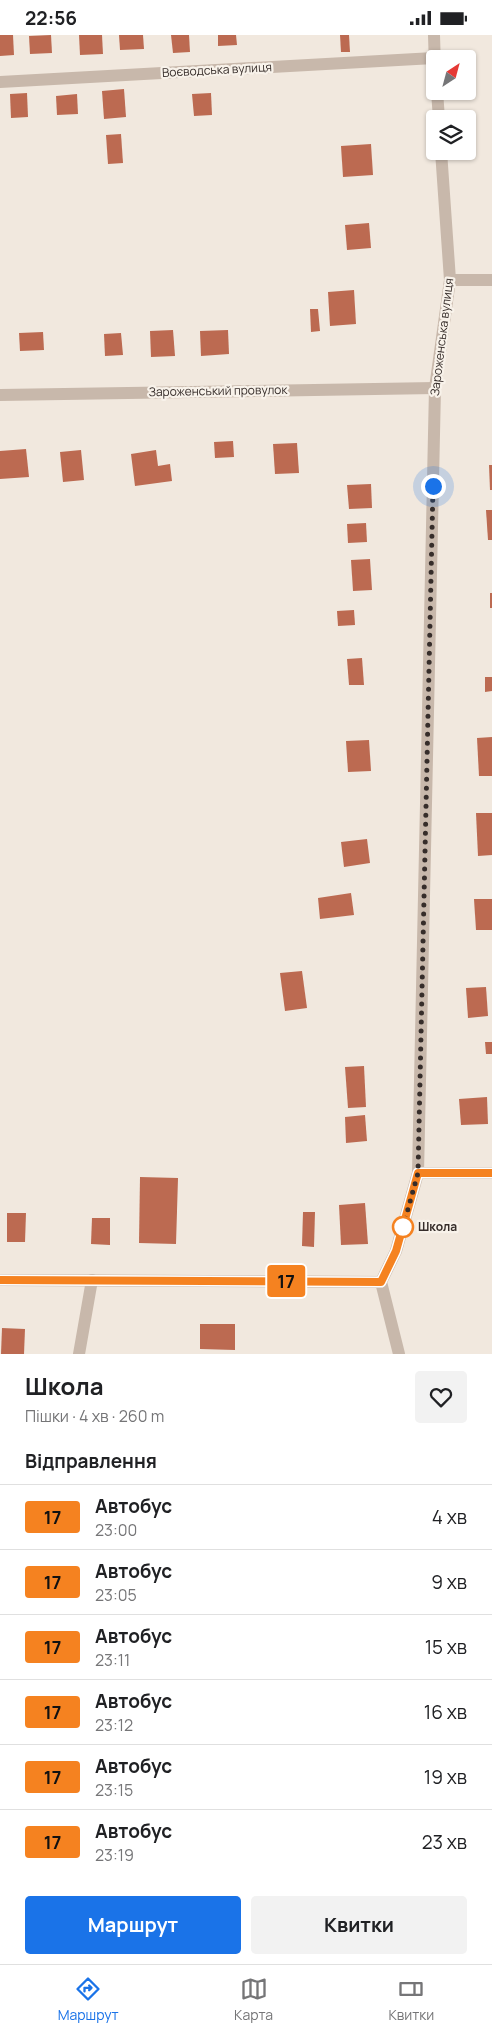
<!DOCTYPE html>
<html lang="uk">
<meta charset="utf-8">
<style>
:root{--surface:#fff;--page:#f2f2f2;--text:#202124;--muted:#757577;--line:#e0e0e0;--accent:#1a73e8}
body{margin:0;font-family:Manrope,sans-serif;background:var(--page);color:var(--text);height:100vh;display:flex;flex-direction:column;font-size:19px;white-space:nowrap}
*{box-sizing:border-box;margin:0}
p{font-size:16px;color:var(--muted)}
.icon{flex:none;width:28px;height:28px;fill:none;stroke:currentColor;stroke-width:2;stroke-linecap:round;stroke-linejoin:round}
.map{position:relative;height:1319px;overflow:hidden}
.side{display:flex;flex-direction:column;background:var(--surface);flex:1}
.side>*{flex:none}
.badge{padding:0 10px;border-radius:4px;font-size:18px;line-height:32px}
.needle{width:32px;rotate:36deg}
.buttons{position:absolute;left:426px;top:15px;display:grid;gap:10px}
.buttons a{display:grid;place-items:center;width:50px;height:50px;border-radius:5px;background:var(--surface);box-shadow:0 1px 4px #0004;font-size:25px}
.you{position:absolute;width:25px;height:25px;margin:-12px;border:4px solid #fff;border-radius:50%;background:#1a73e8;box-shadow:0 0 0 8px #1a73e833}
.map>.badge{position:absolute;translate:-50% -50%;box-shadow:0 0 0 2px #fff}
h2{padding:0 25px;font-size:19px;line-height:45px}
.round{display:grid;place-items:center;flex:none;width:52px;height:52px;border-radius:5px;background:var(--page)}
.headline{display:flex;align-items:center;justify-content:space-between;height:85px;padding:0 25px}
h1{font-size:24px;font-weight:700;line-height:38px}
.cta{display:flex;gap:10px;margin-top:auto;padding:10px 25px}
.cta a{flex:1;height:58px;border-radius:5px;background:var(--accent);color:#fff;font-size:20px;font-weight:700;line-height:58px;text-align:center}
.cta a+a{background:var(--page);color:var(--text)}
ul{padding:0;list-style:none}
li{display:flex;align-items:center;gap:15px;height:65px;padding:0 25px;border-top:1px solid var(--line)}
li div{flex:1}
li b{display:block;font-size:19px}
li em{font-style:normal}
li .badge{min-width:55px;font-weight:700;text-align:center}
.status{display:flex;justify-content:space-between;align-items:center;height:35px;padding:0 25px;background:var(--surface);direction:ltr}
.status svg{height:14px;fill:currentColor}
.dock{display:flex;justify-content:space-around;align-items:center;height:70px;border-top:1px solid var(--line);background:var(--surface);font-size:14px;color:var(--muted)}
.dock a{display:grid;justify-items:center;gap:2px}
.dock .on{color:var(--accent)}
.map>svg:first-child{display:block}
</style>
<div class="status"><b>22:56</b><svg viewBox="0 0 49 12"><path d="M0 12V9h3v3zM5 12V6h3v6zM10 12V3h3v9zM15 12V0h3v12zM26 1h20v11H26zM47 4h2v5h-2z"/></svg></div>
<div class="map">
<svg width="492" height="1319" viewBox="0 0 492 1319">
<rect width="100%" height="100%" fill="#f1e8de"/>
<g fill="#bc6a51">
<polygon points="0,0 13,0 14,20 0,21"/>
<polygon points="51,0 52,18 30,19 29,1"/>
<polygon points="79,0 102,0 103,19 80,20"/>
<polygon points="119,0 143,0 144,14 120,15"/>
<polygon points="171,0 189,0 190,17 173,18"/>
<polygon points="218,0 236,0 237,10 218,11"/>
<polygon points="340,0 349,0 350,17 341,17"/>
<polygon points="124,54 126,82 104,84 102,56"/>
<polygon points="27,58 28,82 11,83 10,59"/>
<polygon points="211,58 212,80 194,81 192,59"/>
<polygon points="77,59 78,79 57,80 56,61"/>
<polygon points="121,99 123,128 108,129 106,100"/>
<polygon points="371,109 373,140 343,142 341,111"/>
<polygon points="369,188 371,213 347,215 345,190"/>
<polygon points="354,255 356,289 330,291 328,257"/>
<polygon points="310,274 318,274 320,296 311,297"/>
<polygon points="173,295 175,321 151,322 150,296"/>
<polygon points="228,295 229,319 201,321 200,296"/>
<polygon points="43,297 44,315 20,316 19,298"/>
<polygon points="121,298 123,320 105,321 104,299"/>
<polygon points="233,406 234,422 215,423 214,407"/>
<polygon points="297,408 299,438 275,439 273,409"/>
<polygon points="26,414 29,442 0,444 0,416"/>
<polygon points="81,415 84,445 63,447 60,417"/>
<polygon points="156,415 158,431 170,429 172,446 135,451 131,419"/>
<polygon points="489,430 492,430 492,455 490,455"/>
<polygon points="371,449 372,473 349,474 347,450"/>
<polygon points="486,475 492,475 492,505 488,505"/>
<polygon points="366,488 367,507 348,508 347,489"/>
<polygon points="370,524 372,555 353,556 351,525"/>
<rect x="490" y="558" width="2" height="15"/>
<polygon points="354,575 355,590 338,591 337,576"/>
<polygon points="362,623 364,650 349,650 347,624"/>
<polygon points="485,642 492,642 492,656 485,657"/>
<polygon points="492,702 492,741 479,741 477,703"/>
<polygon points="369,705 371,736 348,737 346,706"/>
<polygon points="476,778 492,778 492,820 478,821"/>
<polygon points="367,804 370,828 344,832 341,807"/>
<polygon points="351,858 354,880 320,884 318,863"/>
<polygon points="474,864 492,864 492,895 476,895"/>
<polygon points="302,936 307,973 285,976 280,938"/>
<polygon points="486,952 488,981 468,983 466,953"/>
<polygon points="485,1007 492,1007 492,1019 486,1019"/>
<polygon points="364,1031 366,1072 348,1073 345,1032"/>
<polygon points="487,1062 488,1089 461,1090 459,1064"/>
<polygon points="365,1080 367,1106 346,1108 345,1082"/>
<polygon points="140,1142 178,1143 176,1209 139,1208"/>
<polygon points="365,1168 368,1209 341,1210 339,1170"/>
<polygon points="303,1177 315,1177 314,1212 302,1211"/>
<polygon points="7,1178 26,1178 25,1207 7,1207"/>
<polygon points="92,1183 110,1183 110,1210 91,1209"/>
<polygon points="200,1289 235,1289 235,1315 200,1314"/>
<polygon points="2,1293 25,1294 24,1319 1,1319"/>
</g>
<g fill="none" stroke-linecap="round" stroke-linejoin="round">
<g stroke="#c8b8ab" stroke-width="12">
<polyline points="434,0 435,32"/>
<polyline points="0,47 434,23"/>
<polyline points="437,56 439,84"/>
<polyline points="450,245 492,245"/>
<polyline points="0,360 435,353"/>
<polyline points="418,1138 492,1138"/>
<polyline points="0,1245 381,1247"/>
<polyline points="79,1319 92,1245"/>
<polyline points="399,1319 381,1247 396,1216 418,1138 435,353 450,245 441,116"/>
</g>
</g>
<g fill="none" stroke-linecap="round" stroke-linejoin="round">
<defs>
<polyline id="line" points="0,1245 381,1247 396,1216 418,1138 492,1138"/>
</defs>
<use href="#line" stroke="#fff" stroke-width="11"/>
<use href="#line" stroke="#f58220" stroke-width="8"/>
<polyline stroke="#362d2a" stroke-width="5" stroke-dasharray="0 9" points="403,1192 418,1138 433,451"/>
</g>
<circle fill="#fff" stroke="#f58220" stroke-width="2.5" cx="403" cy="1192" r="10"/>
<g text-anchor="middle" stroke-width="4.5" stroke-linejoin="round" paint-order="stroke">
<g font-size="12" fill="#362d2a" stroke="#f8f2ea">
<text transform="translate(217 35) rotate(-3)" y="4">Воєводська вулиця</text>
<text transform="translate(442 302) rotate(-83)" y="4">Зароженська вулиця</text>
<text transform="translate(218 356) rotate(-1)" y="4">Зароженський провулок</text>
</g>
<g font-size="12" font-weight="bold" fill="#362d2a" stroke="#f8f2ea" text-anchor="start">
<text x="418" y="1196">Школа</text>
</g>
</g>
</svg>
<div class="buttons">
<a><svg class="needle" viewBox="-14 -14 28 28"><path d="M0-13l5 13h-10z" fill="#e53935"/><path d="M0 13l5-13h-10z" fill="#757577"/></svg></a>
<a><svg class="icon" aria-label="layers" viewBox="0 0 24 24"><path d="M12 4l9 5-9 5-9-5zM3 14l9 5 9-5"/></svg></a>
</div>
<div class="you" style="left:433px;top:451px"></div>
<b class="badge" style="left:286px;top:1246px;background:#f58220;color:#111">17</b>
</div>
<section class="side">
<div class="headline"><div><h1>Школа</h1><p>Пішки · 4 хв · 260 m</p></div><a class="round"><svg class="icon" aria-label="heart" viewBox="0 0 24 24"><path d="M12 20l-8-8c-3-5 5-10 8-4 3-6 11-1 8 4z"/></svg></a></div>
<h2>Відправлення</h2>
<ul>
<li><span class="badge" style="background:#f58220;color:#111">17</span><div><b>Автобус</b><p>23:00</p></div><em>4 хв</em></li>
<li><span class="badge" style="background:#f58220;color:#111">17</span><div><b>Автобус</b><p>23:05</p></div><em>9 хв</em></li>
<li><span class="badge" style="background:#f58220;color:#111">17</span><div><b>Автобус</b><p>23:11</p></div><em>15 хв</em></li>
<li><span class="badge" style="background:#f58220;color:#111">17</span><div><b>Автобус</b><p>23:12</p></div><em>16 хв</em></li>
<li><span class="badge" style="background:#f58220;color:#111">17</span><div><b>Автобус</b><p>23:15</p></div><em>19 хв</em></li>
<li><span class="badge" style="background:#f58220;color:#111">17</span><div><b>Автобус</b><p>23:19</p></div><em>23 хв</em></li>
</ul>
<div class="cta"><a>Маршрут</a><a>Квитки</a></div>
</section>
<nav class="dock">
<a class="on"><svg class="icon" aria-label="directions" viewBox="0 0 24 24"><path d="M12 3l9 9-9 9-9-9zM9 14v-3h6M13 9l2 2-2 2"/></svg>Маршрут</a>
<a><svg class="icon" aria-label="map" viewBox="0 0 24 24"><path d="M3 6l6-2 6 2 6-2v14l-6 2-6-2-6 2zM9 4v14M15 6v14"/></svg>Карта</a>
<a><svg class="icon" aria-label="tickets" viewBox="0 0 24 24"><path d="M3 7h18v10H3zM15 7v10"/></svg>Квитки</a>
</nav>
